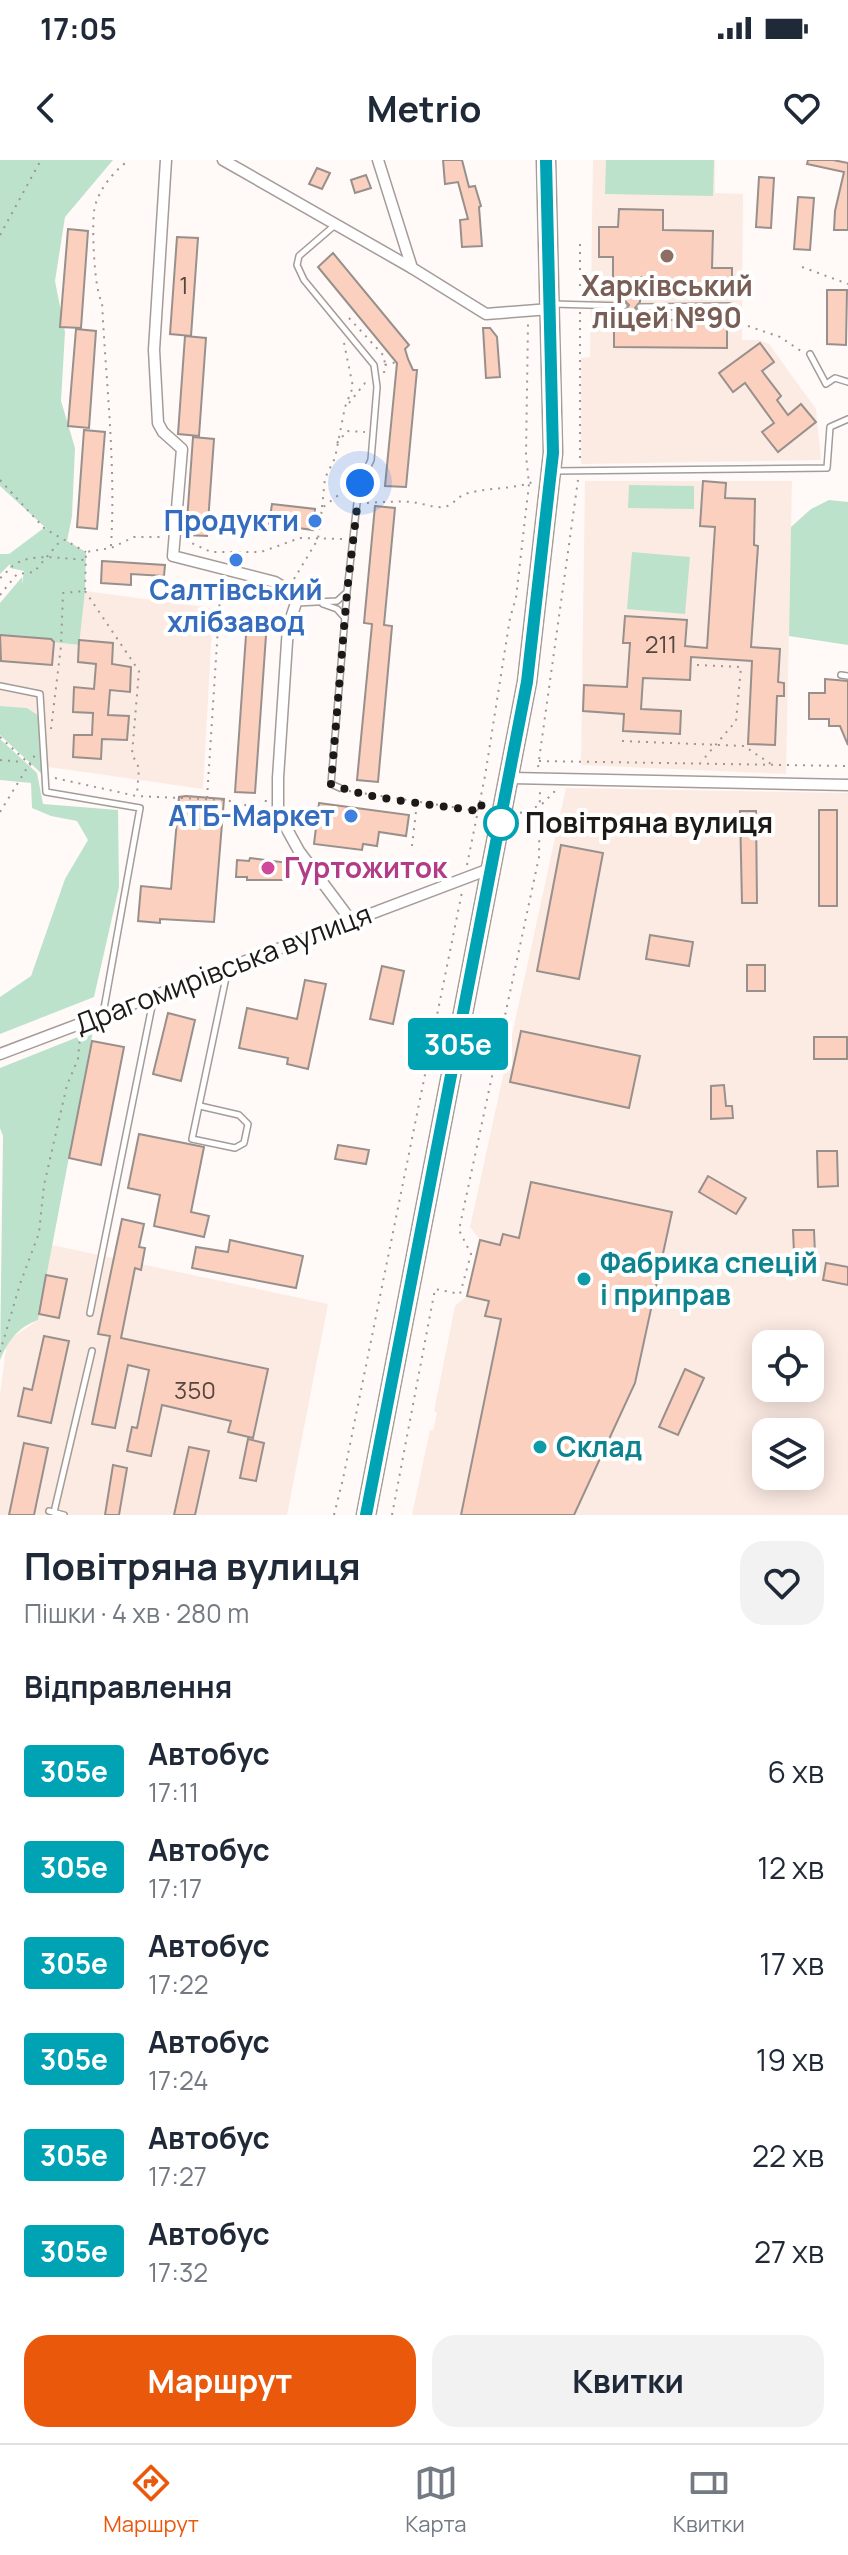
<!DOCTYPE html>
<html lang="uk">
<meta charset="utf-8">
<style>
:root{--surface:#fff;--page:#f2f2f3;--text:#1f2937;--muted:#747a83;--line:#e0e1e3;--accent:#ea580c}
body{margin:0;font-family:Manrope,sans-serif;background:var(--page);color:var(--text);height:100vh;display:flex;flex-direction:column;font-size:30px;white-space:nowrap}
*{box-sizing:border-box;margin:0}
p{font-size:26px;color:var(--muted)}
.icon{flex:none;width:44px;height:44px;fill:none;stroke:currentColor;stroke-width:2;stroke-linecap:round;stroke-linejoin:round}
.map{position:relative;height:1355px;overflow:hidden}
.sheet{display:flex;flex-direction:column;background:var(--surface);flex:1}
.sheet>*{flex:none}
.badge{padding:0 16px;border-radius:6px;font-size:28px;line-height:52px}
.tools{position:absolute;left:752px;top:1170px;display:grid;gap:16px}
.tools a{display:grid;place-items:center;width:72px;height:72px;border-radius:16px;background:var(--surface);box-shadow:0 4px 20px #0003;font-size:40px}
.you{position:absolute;width:40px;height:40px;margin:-20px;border:6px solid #fff;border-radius:50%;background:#1a73e8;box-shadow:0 0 0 12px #1a73e833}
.map>.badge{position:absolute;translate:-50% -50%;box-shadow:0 0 0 4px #fff}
h2{padding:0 24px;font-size:30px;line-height:72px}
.round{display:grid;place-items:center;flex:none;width:84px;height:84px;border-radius:24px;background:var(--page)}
.overview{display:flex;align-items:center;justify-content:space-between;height:136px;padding:0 24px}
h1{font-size:38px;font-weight:700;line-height:60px}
.cta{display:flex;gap:16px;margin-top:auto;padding:16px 24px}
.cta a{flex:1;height:92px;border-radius:24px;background:var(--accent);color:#fff;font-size:32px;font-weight:700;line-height:92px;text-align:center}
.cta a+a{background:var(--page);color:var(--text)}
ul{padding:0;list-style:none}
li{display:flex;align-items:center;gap:24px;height:96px;padding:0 24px}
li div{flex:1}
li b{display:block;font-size:30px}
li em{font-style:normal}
li .badge{min-width:88px;font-weight:700;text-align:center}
.status{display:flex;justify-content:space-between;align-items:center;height:56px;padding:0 40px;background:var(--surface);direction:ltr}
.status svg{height:22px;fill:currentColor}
header{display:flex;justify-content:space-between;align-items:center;height:104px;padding:0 24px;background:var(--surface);font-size:36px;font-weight:700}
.tab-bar{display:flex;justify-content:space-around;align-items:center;height:112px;border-top:2px solid var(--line);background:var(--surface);font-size:22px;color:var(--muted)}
.tab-bar a{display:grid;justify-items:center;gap:4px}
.tab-bar .selected{color:var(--accent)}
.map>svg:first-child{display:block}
</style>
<div class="status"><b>17:05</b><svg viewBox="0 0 49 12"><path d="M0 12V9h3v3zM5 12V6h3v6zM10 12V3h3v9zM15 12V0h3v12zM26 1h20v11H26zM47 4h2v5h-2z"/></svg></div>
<header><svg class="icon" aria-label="back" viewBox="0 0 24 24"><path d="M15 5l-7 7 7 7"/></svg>Metrio<svg class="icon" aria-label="heart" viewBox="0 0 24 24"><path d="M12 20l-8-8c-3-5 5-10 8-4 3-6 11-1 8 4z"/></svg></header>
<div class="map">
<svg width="848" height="1355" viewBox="0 0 848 1355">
<rect width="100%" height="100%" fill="#fff9f7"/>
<g fill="#fcebe3" fill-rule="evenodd">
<polygon points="593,0 715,0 715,33 743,34 742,180 759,180 769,184 816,249 821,300 581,304 581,198 590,197"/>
<polygon points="585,321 792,321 786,614 581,605"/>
<polygon points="85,431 213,448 203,629 42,606 38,556 27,548 0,546 0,475 78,485"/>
<path d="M566 628 848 633V1355H412L430 1270 433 1271 437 1253 434 1251 455 1146 467 1136 480 1080 470 1067ZM766 1184H810V1228H766ZM766 1272H810V1316H766Z"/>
<polygon points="52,1085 328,1144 287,1355 0,1355 0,1234 7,1181 38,1160"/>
</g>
<g fill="#bce2cc">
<polygon points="0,0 113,0 65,57 55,121 65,172 61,241 75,288 72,356 67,381 86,392 85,431 79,485 0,476 0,443 22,417 22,424 24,411 10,408 10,404 0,414 0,394 9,394 44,368 47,369 0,326"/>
<polygon points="606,0 714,0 713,36 605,34"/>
<polygon points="629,325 694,326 694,349 628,348"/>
<polygon points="829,340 848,342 848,485 789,476 791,367 811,349"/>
<polygon points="632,392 690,397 685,454 627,449"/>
<polygon points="0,546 27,548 39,556 42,614 0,575"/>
<polygon points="0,579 37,613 43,644 118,650 119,727 94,837 0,874 0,837 31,816 65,719 88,680 77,661 51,656 32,648 31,623 0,620"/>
<path d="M93 871 38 1160C18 1167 8 1181 0 1200L3 976 0 968V908Z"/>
</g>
<g fill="#fbd0be" stroke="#98908c" stroke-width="2">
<polygon points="443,0 462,0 469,27 475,26 481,46 479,47 482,86 462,87 460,60 468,59 458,22 445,24"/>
<polygon points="808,0 833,0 848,3 848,70 834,70 835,51 844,12 807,4"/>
<polygon points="317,8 330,13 322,29 309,24"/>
<polygon points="366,15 371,28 355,33 351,20"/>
<polygon points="759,17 774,18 771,68 756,67"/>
<polygon points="798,37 814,38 810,90 794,89"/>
<polygon points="619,49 663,50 663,70 713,71 712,108 732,108 732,134 660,133 660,117 640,117 640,142 635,148 640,152 640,160 727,160 727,188 614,187 614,157 624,157 624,152 629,145 624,140 624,123 613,123 613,97 599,97 599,67 618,67"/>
<polygon points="68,69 88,71 81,168 60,167"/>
<polygon points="177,77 198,78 191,176 170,174"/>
<polygon points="333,93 409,185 405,189 408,199 413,210 417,210 406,327 385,326 397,203 318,107"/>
<polygon points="827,130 847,130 846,185 827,184"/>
<polygon points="483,168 490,168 497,177 500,217 486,218"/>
<polygon points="76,169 96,171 89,268 68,266"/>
<polygon points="185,176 206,178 199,276 178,274"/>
<polygon points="760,183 774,202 762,211 781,236 777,240 788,255 801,244 816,262 778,292 762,272 774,263 745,223 733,232 719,213"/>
<polygon points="84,270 105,272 97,369 77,367"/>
<polygon points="193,277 214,279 207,376 186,375"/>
<polygon points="703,321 726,323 725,338 755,339 754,385 758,386 751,487 780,489 778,522 784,523 784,536 777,536 775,585 748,584 752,501 691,497 690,520 643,518 641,549 681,551 680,574 623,571 624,554 583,551 584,525 627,527 630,483 623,483 625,456 687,460 685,486 707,488 715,367 700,366"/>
<polygon points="272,344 315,349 313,370 269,364"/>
<polygon points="375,346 395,348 384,465 392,466 378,622 357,620 372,464 364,463"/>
<polygon points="102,401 165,405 164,416 131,414 131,425 101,423"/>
<polygon points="247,461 267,461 255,633 235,632"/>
<polygon points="0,475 51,479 54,482 52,505 1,501"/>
<polygon points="79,480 113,483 112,504 131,507 130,532 110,530 108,555 129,556 127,580 102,579 101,599 73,597 74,575 92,575 93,553 73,552 74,527 94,529 96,504 78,502"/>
<polygon points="825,519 848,521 848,585 840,566 829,566 829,559 809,559 809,533 825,533"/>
<polygon points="186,636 224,639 214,762 160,759 160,763 138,761 141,726 171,729 179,637"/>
<polygon points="319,643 409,655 406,676 379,672 377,686 363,684 362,690 314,684"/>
<rect x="819" y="650" width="18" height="96"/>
<polygon points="740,651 756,651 757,743 742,743"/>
<polygon points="561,685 603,693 579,819 537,811"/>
<polygon points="250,698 289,703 288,720 247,720 247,717 236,717 237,700 249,701"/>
<polygon points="650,775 693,782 689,806 646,799"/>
<rect x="747" y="805" width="18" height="26"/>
<polygon points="382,806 404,811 393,864 370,859"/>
<polygon points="305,820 326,824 308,909 287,904 288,898 239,888 247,848 297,859"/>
<polygon points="168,853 195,860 181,921 153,914"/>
<polygon points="521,871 640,896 629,948 510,922"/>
<rect x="814" y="877" width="33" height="22"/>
<polygon points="92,881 124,887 101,1005 69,998"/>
<polygon points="724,925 726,946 732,946 733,958 711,959 711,926"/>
<polygon points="139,974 204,987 191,1052 209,1056 204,1077 154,1066 160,1035 128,1028"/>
<polygon points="338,985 369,990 366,1004 335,999"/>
<polygon points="817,991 837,991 838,1026 818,1027"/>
<polygon points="708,1016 746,1038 736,1054 699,1032"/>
<polygon points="531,1022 672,1052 635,1223 574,1355 461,1355 501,1159 485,1156 489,1141 467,1136 480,1080 500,1085 503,1074 519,1078"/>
<polygon points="122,1059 144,1064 139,1087 145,1088 141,1110 135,1108 121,1178 268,1209 253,1278 228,1272 231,1261 162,1245 151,1296 127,1291 132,1267 137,1268 149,1210 128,1205 115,1268 92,1264 110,1176 98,1174"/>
<polygon points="793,1070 814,1070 815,1094 794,1094"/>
<polygon points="230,1080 303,1096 296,1128 192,1108 196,1087 228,1092"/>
<polygon points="826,1103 848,1107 848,1125 823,1120"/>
<polygon points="46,1115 67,1119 59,1158 39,1154"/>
<polygon points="44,1176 69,1181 51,1263 18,1256 24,1228 32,1230"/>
<polygon points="685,1209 704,1218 678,1275 659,1267"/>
<polygon points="248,1279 264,1283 256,1321 240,1318"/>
<polygon points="24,1283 48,1288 34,1355 9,1355"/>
<polygon points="189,1287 209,1291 195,1355 174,1355"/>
<polygon points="113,1305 127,1308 119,1355 105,1355"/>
</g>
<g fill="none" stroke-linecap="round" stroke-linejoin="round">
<defs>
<g id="service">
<polyline points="553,144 624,146"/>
<polyline points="640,147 729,146"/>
<polyline points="810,194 826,224 835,218 848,222"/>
<polyline points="554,311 827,308 830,267 848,259"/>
<polyline points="296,443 337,441 347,432 359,325 371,300 377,227 374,205 304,120 297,105 299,96 335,65"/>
<polyline points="323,444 337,449 345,458"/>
<polyline points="841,515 848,516"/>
<polyline points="0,526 40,534 46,632 140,648 103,854"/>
<polyline points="340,628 331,624 347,433"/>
<polyline points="200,946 239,955 248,964 244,983 235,988 192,979 228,808"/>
<polyline points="90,1153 154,836"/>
<polyline points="49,1351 64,1355"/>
<polyline points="54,1352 92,1191"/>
</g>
<g id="minor">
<polyline points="166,0 154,190 158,263 163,272 182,289 173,396 275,422 290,431 296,443 288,467 278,618 278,653 299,691 352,762"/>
<polyline points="223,0 412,108 486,154 550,149"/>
<polyline points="378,0 412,108"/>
<polyline points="511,618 848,625"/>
<polyline points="0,894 492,708"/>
</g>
<polyline id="trunk" points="366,1355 527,522 553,293 546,0"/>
</defs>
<use href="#service" stroke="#a59c98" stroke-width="8"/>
<use href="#minor" stroke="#a59c98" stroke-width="13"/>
<use href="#trunk" stroke="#a59c98" stroke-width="21"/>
<g stroke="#9c9795" stroke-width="2" stroke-dasharray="2 6" stroke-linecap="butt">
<polyline points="0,75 41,0"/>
<polyline points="802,107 848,124"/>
<polyline points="580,134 580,83"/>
<polyline points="580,152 580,302"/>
<polyline points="349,158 384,196 385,205"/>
<polyline points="748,166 780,177 801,191"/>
<polyline points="384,213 385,205 397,202"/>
<polyline points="349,243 365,223 369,223"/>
<polyline points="337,283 347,271 365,272"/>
<polyline points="0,320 45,369 86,392"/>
<path d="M367 343C382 342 396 341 412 342 421 343 434 348 443 347 453 346 457 337 465 334 488 327 510 330 533 322"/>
<polyline points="322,347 325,318 335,298 345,247 353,227 344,183"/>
<polyline points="185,380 211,392 261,392 300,378 345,379"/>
<path d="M111 386C116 305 106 223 102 142 94 132 91 59 95 46 100 28 114 11 129 0"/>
<path d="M0 418C6 414 8 409 14 405 32 392 64 399 85 400"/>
<polyline points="294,419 318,379 322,348 350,326"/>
<polyline points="85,431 139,511 132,594 139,608 137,634"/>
<polyline points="0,435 17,414 34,412 62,379"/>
<polyline points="697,505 741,507 736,561 701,602"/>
<polyline points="51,569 61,486 63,433 85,431 86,392 111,388 134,377 163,377"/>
<polyline points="0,577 35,609"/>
<polyline points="622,581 744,586 771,604"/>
<polyline points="0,600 23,602"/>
<polyline points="539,601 848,606"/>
<polyline points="538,607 578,320"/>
<polyline points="55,618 136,636 226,640 265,650"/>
<polyline points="349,631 478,651"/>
<polyline points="207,638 221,421"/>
<polyline points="265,650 266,638"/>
<polyline points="0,652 35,595"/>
<polyline points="520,653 541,645 555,631"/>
<polyline points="412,686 417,643"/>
<polyline points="467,705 485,616 510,458 516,438 529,324 526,295 528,162"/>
<polyline points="0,1192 20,1124 39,1073 44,1025 67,925 78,899 80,877"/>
<polyline points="334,1355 343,1319 462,732"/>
<polyline points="392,1355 435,1129 460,1134 471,1094 459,1070 539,697 540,629"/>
</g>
<use href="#service" stroke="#fff" stroke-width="5"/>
<use href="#minor" stroke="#fff" stroke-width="10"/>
<use href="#trunk" stroke="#fff" stroke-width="18"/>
</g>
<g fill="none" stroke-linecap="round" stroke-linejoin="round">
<defs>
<polyline id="line" points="366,1355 527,522 553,293 546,0"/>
</defs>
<use href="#line" stroke="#fff" stroke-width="18"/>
<use href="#line" stroke="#00a3b4" stroke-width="12"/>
<path stroke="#1c1917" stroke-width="8" stroke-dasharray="0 14.4" d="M360 323 347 432 331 624C372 641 434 644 478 651L479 645 490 647 501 663"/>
</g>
<circle fill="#8d6e63" stroke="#fff" stroke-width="3" cx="667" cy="96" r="8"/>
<g fill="#3f7fe0" stroke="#fff" stroke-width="3">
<circle cx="315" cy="361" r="8"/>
<circle cx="236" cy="400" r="8"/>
<circle cx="351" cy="656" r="8"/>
</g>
<circle fill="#fff" stroke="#00a3b4" stroke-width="4" cx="501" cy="663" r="16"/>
<circle fill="#d1479c" stroke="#fff" stroke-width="3" cx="268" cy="708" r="8"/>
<g fill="#0f9aa8" stroke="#fff" stroke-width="3">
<circle cx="584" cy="1119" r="8"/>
<circle cx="540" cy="1287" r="8"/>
</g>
<g text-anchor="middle" stroke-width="8" stroke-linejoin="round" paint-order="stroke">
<g font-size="24" fill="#544741">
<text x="184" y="134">1</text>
<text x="661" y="493">211</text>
<text x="195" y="1239">350</text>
</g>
<g font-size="28" font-weight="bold" fill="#785e54" stroke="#fff">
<text x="667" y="136">Харківський<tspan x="667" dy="32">ліцей №90</tspan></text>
</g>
<g font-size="28" font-weight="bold" fill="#366cbe" stroke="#fff" text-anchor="end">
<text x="299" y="371">Продукти</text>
<text x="236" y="440" text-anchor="middle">Салтівський<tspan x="236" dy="32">хлібзавод</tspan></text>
<text x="335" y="666">АТБ-Маркет</text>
</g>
<g font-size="28" font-weight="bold" fill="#1c1917" stroke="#fff" text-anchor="start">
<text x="525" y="673">Повітряна вулиця</text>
</g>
<g font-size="28" font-weight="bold" fill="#b23c85" stroke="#fff" text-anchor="start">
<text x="284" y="718">Гуртожиток</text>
</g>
<g font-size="28" fill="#1c1917" stroke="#fff">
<text transform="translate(223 809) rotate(-21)" y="10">Драгомирівська вулиця</text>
</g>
<g font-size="28" font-weight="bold" fill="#0d838f" stroke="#fff" text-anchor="start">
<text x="600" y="1113">Фабрика спецій<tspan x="600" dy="32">і приправ</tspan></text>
<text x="556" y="1297">Склад</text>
</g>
</g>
</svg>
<div class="tools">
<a><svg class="icon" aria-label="locate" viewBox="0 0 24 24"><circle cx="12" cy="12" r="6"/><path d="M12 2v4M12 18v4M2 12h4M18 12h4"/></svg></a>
<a><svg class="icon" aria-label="layers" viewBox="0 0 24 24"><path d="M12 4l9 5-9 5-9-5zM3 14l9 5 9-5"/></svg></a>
</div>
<div class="you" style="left:360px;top:323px"></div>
<b class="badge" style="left:458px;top:884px;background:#00a3b4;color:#fff">305e</b>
</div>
<section class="sheet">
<div class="overview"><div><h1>Повітряна вулиця</h1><p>Пішки · 4 хв · 280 m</p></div><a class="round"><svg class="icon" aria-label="heart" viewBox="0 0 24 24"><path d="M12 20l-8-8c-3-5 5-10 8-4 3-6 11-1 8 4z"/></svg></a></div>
<h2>Відправлення</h2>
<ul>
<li><span class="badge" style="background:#00a3b4;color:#fff">305e</span><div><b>Автобус</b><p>17:11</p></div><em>6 хв</em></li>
<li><span class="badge" style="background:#00a3b4;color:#fff">305e</span><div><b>Автобус</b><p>17:17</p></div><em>12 хв</em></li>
<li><span class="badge" style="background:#00a3b4;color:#fff">305e</span><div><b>Автобус</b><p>17:22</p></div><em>17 хв</em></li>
<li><span class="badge" style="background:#00a3b4;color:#fff">305e</span><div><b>Автобус</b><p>17:24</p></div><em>19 хв</em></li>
<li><span class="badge" style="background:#00a3b4;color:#fff">305e</span><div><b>Автобус</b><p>17:27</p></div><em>22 хв</em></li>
<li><span class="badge" style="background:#00a3b4;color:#fff">305e</span><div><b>Автобус</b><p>17:32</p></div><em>27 хв</em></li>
</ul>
<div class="cta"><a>Маршрут</a><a>Квитки</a></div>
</section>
<nav class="tab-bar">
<a class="selected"><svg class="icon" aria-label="directions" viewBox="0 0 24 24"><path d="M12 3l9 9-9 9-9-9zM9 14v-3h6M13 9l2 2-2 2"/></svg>Маршрут</a>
<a><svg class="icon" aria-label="map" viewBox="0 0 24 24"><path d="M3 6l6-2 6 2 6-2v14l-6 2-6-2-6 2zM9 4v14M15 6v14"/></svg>Карта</a>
<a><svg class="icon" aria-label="tickets" viewBox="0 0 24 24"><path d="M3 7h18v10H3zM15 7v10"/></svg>Квитки</a>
</nav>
